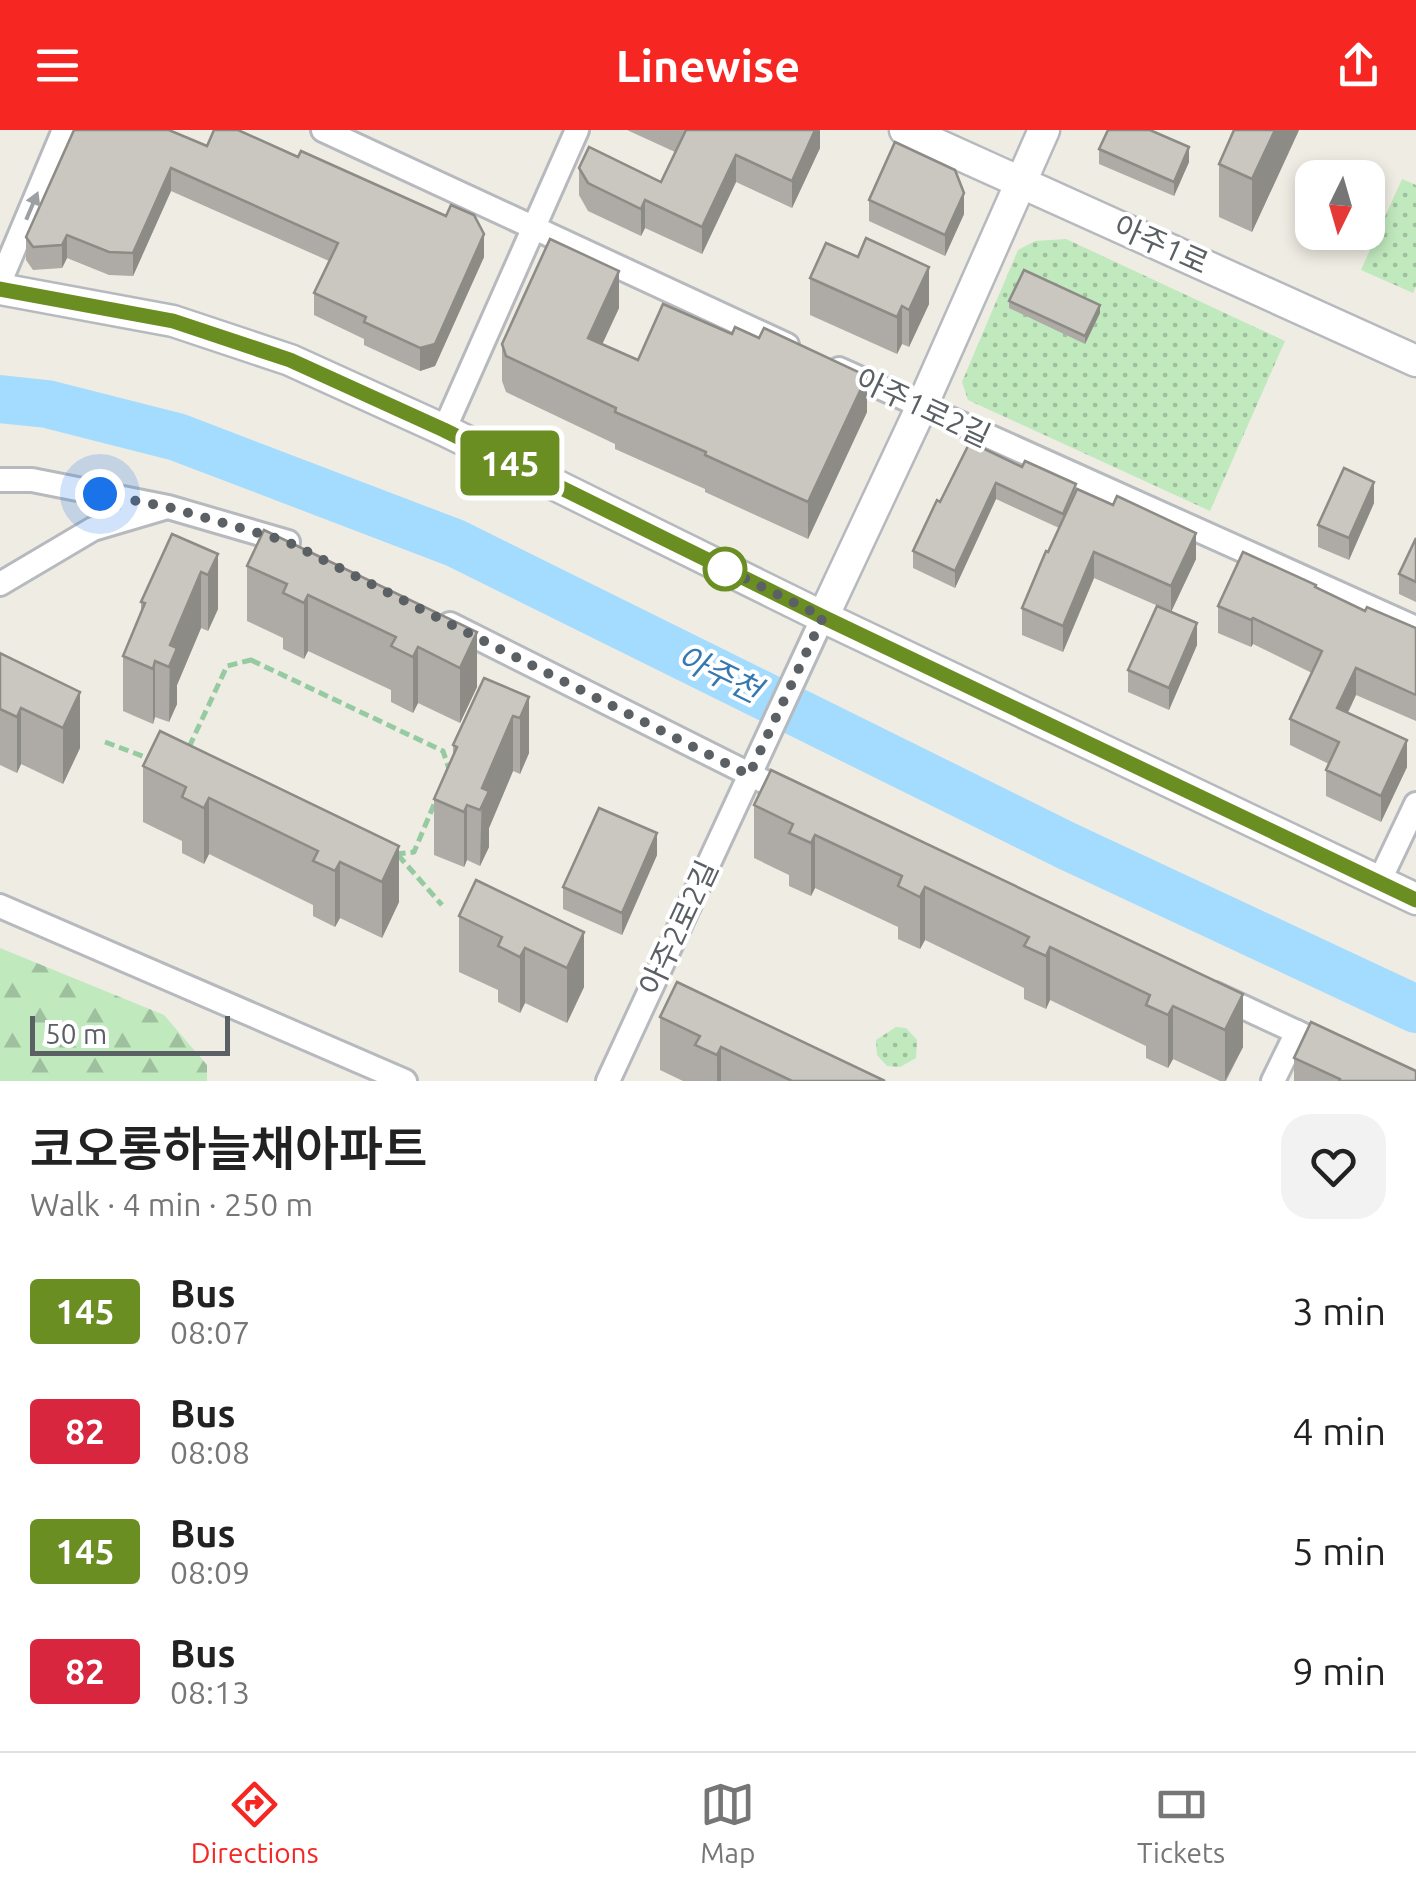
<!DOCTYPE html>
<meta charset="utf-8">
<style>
:root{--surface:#fff;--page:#f2f2f2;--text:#222;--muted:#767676;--line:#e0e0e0;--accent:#f62722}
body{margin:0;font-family:Ubuntu,"Noto Sans KR",sans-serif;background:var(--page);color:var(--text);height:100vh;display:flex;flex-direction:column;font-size:38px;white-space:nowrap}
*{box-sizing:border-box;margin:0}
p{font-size:32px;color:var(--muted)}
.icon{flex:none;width:55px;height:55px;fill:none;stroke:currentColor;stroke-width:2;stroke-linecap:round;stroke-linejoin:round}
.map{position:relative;height:951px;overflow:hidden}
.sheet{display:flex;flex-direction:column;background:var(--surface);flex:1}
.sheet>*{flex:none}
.badge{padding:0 20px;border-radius:8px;font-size:35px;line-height:65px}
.needle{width:65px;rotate:185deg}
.buttons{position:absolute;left:1295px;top:30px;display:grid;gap:20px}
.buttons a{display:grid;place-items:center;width:90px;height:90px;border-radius:20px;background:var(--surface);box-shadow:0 5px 15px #0003;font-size:50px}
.scale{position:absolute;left:30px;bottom:25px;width:200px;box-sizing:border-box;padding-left:10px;border:5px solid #5b6065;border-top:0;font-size:28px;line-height:35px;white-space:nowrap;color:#5b6065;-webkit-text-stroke:8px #fff;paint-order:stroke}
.you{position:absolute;width:50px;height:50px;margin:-25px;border:8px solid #fff;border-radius:50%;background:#1a73e8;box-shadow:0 0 0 15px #1a73e833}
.map>.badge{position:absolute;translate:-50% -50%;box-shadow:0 0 0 5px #fff}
.round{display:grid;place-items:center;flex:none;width:105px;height:105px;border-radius:30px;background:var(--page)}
.head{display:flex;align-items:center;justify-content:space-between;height:170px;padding:0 30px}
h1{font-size:48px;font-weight:600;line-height:75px}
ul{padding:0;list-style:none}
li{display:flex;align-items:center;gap:30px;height:120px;padding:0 30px}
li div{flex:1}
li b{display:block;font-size:38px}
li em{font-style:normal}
li .badge{min-width:110px;font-weight:700;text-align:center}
header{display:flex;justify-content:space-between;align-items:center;height:130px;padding:0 30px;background:var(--accent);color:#fff;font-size:45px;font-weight:600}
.dock{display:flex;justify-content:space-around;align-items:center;height:140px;border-top:2px solid var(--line);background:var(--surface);font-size:28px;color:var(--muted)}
.dock a{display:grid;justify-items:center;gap:5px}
.dock .active{color:var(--accent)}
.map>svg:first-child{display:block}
</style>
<header><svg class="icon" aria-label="menu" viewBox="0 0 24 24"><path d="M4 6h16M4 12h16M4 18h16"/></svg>Linewise<svg class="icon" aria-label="share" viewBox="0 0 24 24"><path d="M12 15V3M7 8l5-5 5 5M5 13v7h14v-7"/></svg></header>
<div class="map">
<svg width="1416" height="951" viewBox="0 0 1416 951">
<defs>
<pattern id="grass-dots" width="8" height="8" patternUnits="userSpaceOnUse" patternTransform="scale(2.5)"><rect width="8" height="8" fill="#c0e9be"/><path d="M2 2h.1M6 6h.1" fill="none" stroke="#9fc09e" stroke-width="1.8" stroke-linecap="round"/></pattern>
<pattern id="forest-firs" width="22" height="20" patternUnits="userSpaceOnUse" patternTransform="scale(2.5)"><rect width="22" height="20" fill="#c0e9be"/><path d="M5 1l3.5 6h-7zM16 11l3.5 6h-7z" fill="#9fc09e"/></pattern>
</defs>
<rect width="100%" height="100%" fill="#efece3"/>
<g fill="url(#grass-dots)">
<polygon points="1402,49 1416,55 1416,156 1413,163 1361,140"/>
<polygon points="1066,109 1285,211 1210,381 968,270 962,252 1018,120 1035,111"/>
<polygon points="896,897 906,898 917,910 916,928 900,937 887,936 877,925 876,910"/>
</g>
<polygon fill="url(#forest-firs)" points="0,818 164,885 207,935 207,951 0,951"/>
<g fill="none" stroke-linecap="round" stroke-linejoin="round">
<polyline stroke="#a3dcff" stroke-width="48" points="0,269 47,274 177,307 455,413 1067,716 1416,879"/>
<defs>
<g id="minor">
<polyline points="323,0 787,215"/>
<polyline points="0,152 64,0"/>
<polyline points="839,239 1416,498"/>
<polyline points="444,300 577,0"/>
<polyline points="0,350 32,350 168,377 288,412"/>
<polyline points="0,454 93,399 164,378"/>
<polyline points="450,494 793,666"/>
<polyline points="1379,752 1416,674"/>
<polyline points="0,776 405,951"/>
<polyline points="1215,864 1331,918"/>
<polyline points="608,951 823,487"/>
<polyline points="1273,951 1297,902"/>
</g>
<g id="tertiary">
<polyline points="905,0 1416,231"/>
<polyline points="0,159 173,191 290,230 444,300 823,487 1416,769"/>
<polyline points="823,487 921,278 1044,0"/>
</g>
</defs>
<use href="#minor" stroke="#b6babe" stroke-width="28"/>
<use href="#tertiary" stroke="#b6babe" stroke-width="35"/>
<g stroke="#96cba2" stroke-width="5" stroke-dasharray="10 5" stroke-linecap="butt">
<polygon points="251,530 443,621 449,639 414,722 379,726 192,639 190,615 227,536"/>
<polyline points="105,612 153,630"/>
<polyline points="398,725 442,775"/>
</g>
<use href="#minor" stroke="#fff" stroke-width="22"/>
<use href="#tertiary" stroke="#fff" stroke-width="30"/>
</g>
<g fill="#aeaaa5">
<polygon points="627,0 820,0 820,18 792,78 736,52 702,124 645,98 641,106 588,81 579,65 579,38 661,52 675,22"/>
<polygon points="1234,0 1299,0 1252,102 1219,87 1219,34"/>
<polygon points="207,16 484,127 435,236 420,241 364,215 364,209 314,185 314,163 329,131 171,61 133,146 109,145 67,128 62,138 33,140 26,130 26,107"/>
<polygon points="1099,19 1189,32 1174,66 1099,34"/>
<polygon points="869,70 964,84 945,126 869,91"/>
<polygon points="810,148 929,174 909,217 902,214 897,224 810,185"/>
<polygon points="1009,171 1100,183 1085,214 1009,178"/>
<polygon points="619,178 602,214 638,230 867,282 808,409 705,362 705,359 615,319 615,314 506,262 502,251 502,214"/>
<polygon points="1022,337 1076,361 1196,429 1171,482 1197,515 1169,580 1128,562 1128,540 1165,479 1094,448 1063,522 1022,505 1022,478 1059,398 996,369 955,458 913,438 913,421 940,372"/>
<polygon points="1374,373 1349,430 1318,417 1318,395"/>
<polygon points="1416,408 1416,472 1399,464 1399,444"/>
<polygon points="218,424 218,479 208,501 201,498 177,555 177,574 169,592 155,587 153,594 123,581 123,526 141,482 141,472"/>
<polygon points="247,436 477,502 477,557 460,593 418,573 413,583 391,572 391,560 308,521 304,529 283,519 283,508 247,491"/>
<polygon points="1316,458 1365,481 1416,498 1416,591 1356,565 1348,583 1407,637 1381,692 1326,666 1326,640 1329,634 1290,615 1290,589 1312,543 1253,514 1251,517 1218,503 1218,476"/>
<polygon points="0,523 80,618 63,654 21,634 17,643 0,635"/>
<polygon points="529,567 529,623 520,644 513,641 489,698 489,717 480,736 467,730 464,737 434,725 434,669 453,627 453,615"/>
<polygon points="143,636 399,716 399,772 382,808 340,788 335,797 313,786 313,775 209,724 204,734 182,723 182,711 143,692"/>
<polygon points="754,675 1243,864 1243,917 1226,951 1220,951 1173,929 1168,938 1146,928 1146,916 1050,870 1046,879 1024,869 1024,858 925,810 920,819 898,809 898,797 815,758 811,766 789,756 789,745 754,728"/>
<polygon points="657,725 622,805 563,779 563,757"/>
<polygon points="459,786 584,802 584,857 567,893 525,873 520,883 498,872 498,860 459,842"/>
<polygon points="660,887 885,951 683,951 660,940"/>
<polygon points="1294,928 1416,951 1294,951"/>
</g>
<g fill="#8d8b86">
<polygon points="815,0 820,0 820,18 792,78 792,51"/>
<polygon points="1275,0 1299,0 1252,102 1252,49"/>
<polygon points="1189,17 1189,32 1174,66 1174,52"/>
<polygon points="736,25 736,52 702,124 702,97"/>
<polygon points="171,38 171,61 133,146 133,123"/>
<polygon points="964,63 964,84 945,126 945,105"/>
<polygon points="645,70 645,98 641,106 641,79"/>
<polygon points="484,104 484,127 435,236 420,241 420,218"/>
<polygon points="67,105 67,128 62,138 62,115"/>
<polygon points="929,137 929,174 909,217 909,180"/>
<polygon points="619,141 619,178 588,245 588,208"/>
<polygon points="1100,175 1100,183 1085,214 1085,206"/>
<polygon points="902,176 902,214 897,224 897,187"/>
<polygon points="867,246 867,282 808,409 808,372"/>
<polygon points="1374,352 1374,373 1349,430 1349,408"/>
<polygon points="996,353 996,369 955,458 955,441"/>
<polygon points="1196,403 1196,429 1171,482 1171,456"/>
<polygon points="1094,422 1094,448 1063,522 1063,496"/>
<polygon points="218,424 218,479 208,501 208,445"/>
<polygon points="201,442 201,498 177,555 177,574 169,592 170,515"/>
<polygon points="308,465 308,521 304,529 304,473"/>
<polygon points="1253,488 1253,514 1251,517 1251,490"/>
<polygon points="1197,493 1197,515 1169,580 1169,558"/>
<polygon points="477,502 477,557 460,593 460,538"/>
<polygon points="418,517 418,573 413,583 413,527"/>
<polygon points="155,531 155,587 153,594 153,539"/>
<polygon points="1356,538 1356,565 1337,604 1337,578"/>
<polygon points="80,562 80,618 63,654 63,598"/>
<polygon points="529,567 529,623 520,644 520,588"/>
<polygon points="21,578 21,634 17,643 17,587"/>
<polygon points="513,586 513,641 489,698 489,717 480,736 482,658"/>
<polygon points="1407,610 1407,637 1381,692 1381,666"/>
<polygon points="209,668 209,724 204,734 204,678"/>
<polygon points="467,675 467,730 464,737 464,682"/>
<polygon points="657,703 657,725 622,805 622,783"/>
<polygon points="815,705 815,758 811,766 811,713"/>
<polygon points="399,716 399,772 382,808 382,752"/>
<polygon points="340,732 340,788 335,797 335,741"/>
<polygon points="925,757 925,810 920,819 920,767"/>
<polygon points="584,802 584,857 567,893 567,838"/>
<polygon points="1050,817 1050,870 1046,879 1046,826"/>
<polygon points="525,818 525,873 520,883 520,827"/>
<polygon points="1243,864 1243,917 1225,951 1225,900"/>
<polygon points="1173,876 1173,929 1168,938 1168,885"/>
<polygon points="721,917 721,951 717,951 717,925"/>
</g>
<g fill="#cac6c0" stroke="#8d8b86" stroke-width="2.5">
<polygon points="74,0 169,0 207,16 214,0 238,0 298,27 301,21 446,86 451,75 474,85 484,104 435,214 420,218 364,192 366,187 314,163 338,113 171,38 133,123 109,122 67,105 62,115 33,117 26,107"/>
<polygon points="686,0 815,0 792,51 736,25 702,97 645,70 641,79 588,53 579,38 589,17 661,52"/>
<polygon points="1108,0 1150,0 1189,17 1174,52 1099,19"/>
<polygon points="1234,0 1275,0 1252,49 1219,34"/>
<polygon points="895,12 955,40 964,63 945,105 869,70"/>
<polygon points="866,108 929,137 909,180 902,176 897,187 810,148 826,113 858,127"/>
<polygon points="550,109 619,141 588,208 638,230 663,174 732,204 735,197 759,208 764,198 867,246 808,372 705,325 706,322 615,282 616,278 506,226 502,214"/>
<polygon points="1024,140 1100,175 1085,206 1009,171"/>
<polygon points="970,312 1022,337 1025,331 1076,354 1063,384 996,353 955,441 913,421 937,370 940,372"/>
<polygon points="1344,338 1374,352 1349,408 1318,395"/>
<polygon points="1077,359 1113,375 1117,366 1196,403 1171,456 1094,422 1063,496 1022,478 1046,421 1048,422"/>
<polygon points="264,400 477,502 460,538 418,517 413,527 391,516 396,507 308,465 304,473 283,463 287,454 247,436"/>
<polygon points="172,404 218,424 208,445 201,442 170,515 177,518 169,537 155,531 153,539 123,526 145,473 141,472"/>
<polygon points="1416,408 1416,452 1399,444"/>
<polygon points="1243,422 1316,455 1315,457 1365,481 1367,477 1416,498 1416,565 1356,538 1337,578 1407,610 1381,666 1326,640 1339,612 1290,589 1322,521 1253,488 1251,490 1218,476"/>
<polygon points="1157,476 1197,493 1169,558 1128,540"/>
<polygon points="0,523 80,562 63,598 21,578 17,587 0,579"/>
<polygon points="484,548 529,567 520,588 513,586 482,658 489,661 480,680 467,675 464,682 434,669 457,617 453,615"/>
<polygon points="160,601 399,716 382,752 340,732 335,741 313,731 318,721 209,668 204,678 182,667 186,657 143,636"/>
<polygon points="771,640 1243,864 1225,900 1173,876 1168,885 1146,875 1150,865 1050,817 1046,826 1024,816 1029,807 925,757 920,767 898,756 902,746 815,705 811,713 789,703 793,694 754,675"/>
<polygon points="599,678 657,703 622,783 563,757"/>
<polygon points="476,750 584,802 567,838 525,818 520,827 498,816 502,807 459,786"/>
<polygon points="677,852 885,951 792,951 721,917 717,925 695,915 700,906 660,887"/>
<polygon points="1311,892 1416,941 1416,951 1339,951 1340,949 1294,928"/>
</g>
<defs><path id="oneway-solid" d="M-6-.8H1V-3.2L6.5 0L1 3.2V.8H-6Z" transform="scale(2.5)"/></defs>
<use fill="#9da0a3" href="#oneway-solid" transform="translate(32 76) rotate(-67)"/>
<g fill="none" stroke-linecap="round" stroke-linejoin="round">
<defs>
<polyline id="line" points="0,159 173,191 290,230 444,300 823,487 1416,770"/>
</defs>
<use href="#line" stroke="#fff" stroke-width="22"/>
<use href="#line" stroke="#6b8e23" stroke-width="15"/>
<polyline stroke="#5b6065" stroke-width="10" stroke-dasharray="0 18" points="100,364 168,377 286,411 749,645 823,487 720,436 725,439"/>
</g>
<circle fill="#fff" stroke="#6b8e23" stroke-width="5" cx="725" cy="439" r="20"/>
<g text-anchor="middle" stroke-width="8" stroke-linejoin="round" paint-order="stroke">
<g font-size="30" fill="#5b6065" stroke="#fff">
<text transform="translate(1161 115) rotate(24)" y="10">아주1로</text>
<text transform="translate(923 278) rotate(25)" y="10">아주1로2길</text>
<text transform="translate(679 798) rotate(-65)" y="10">아주2로2길</text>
</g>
<g font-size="32" font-style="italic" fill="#3678b0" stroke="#fff">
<text transform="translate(719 544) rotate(26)" y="11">아주천</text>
</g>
</g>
</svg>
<div class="buttons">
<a><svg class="needle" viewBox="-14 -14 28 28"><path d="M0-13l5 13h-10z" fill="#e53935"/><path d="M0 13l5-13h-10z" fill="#767676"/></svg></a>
</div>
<div class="scale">50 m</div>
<div class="you" style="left:100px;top:364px"></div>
<b class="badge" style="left:510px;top:333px;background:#6b8e23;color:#fff">145</b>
</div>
<section class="sheet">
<div class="head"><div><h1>코오롱하늘채아파트</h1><p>Walk · 4 min · 250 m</p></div><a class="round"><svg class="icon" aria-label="heart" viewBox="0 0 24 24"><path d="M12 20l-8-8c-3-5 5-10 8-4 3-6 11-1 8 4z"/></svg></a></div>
<ul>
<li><span class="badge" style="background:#6b8e23;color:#fff">145</span><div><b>Bus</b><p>08:07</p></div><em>3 min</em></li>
<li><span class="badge" style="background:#d7263d;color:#fff">82</span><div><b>Bus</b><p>08:08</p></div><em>4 min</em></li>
<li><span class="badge" style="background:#6b8e23;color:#fff">145</span><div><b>Bus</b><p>08:09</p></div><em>5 min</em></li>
<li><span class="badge" style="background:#d7263d;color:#fff">82</span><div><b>Bus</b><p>08:13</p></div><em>9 min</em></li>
</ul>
</section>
<nav class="dock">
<a class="active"><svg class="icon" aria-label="directions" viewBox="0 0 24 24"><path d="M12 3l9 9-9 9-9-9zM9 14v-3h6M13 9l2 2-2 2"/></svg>Directions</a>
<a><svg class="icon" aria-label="map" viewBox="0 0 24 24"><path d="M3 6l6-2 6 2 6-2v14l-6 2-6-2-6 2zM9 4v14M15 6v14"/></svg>Map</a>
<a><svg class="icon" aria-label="tickets" viewBox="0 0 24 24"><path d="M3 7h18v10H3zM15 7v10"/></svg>Tickets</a>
</nav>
